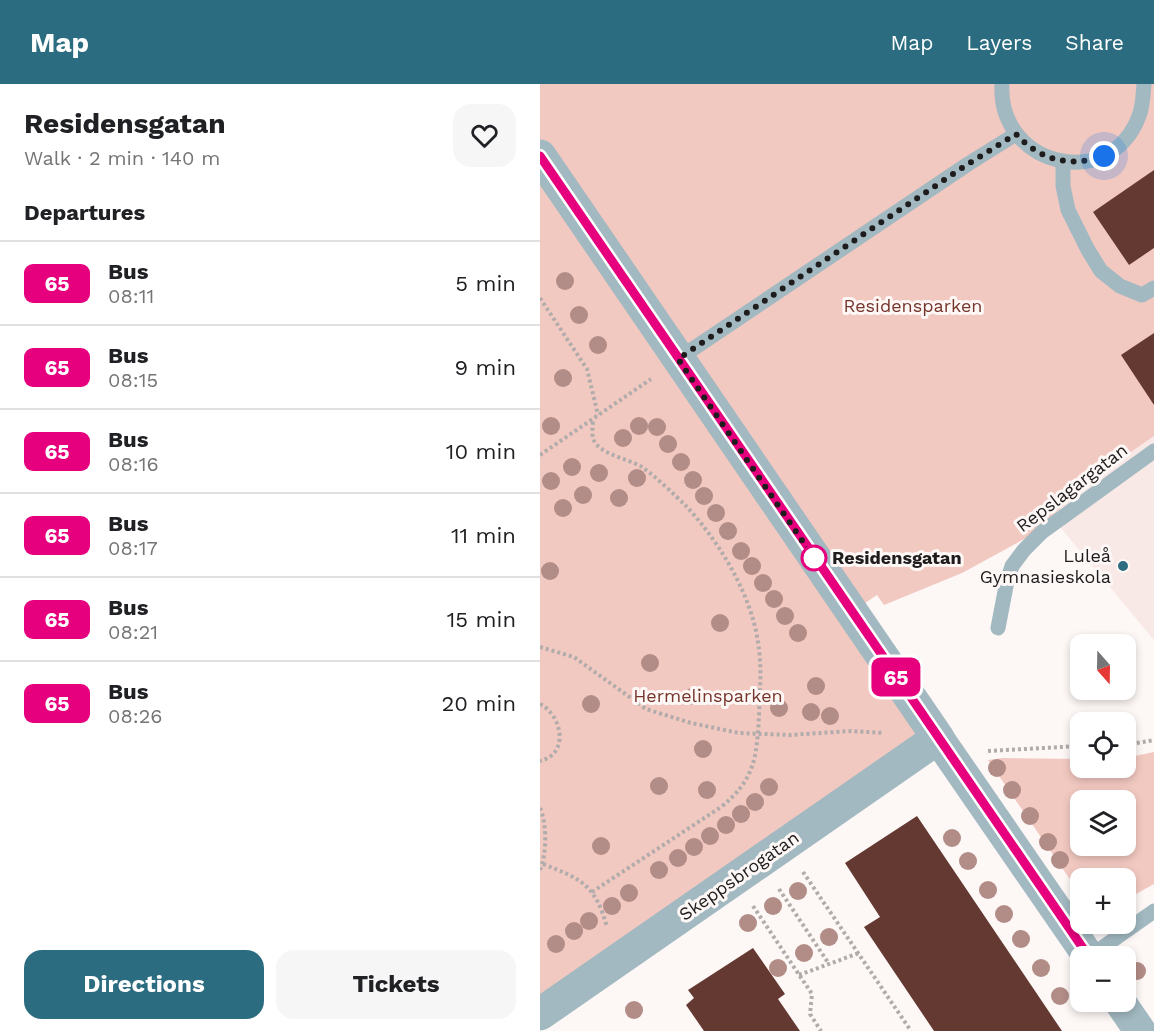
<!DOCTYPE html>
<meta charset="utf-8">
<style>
:root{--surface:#fff;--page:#f6f6f6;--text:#202124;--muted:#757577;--line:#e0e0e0;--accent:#2b6c80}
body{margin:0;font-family:"Work Sans",sans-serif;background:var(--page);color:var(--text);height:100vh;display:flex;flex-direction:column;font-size:22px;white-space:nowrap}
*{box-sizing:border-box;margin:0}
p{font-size:20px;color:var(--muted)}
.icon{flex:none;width:33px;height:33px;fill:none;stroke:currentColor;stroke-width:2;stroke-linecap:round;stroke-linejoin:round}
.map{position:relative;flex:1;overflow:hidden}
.drawer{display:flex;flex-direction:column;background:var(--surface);width:540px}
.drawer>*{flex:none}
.badge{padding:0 12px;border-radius:9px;font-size:21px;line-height:39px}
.needle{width:39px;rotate:160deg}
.fabs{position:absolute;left:530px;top:550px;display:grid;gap:12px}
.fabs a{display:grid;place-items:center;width:66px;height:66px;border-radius:12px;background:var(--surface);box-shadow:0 3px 9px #0003;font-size:30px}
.you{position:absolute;width:30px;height:30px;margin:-15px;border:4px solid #fff;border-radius:50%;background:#1a73e8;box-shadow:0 0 0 9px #1a73e833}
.map>.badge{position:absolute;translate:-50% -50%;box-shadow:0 0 0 3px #fff}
h2{padding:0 24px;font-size:22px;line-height:54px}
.round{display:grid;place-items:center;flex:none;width:63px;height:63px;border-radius:18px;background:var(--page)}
.headline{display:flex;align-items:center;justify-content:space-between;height:102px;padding:0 24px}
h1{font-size:28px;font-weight:700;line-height:45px}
.primary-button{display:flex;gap:12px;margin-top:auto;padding:12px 24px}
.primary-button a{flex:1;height:69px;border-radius:18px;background:var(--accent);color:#fff;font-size:24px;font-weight:700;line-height:69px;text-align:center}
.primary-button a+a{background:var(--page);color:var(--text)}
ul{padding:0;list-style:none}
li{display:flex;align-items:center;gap:18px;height:84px;padding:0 24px;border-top:2px solid var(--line)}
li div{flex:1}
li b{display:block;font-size:22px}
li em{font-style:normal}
li .badge{min-width:66px;font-weight:700;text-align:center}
header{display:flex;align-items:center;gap:36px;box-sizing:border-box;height:84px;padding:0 30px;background:var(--accent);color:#fff}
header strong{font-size:28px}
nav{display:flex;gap:33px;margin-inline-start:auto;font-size:21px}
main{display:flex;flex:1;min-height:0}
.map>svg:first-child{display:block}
</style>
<header>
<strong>Map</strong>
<nav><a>Map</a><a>Layers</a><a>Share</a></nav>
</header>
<main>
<section class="drawer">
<div class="headline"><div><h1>Residensgatan</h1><p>Walk · 2 min · 140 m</p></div><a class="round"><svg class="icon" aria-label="heart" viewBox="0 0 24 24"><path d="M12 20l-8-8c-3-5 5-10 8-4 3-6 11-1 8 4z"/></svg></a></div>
<h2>Departures</h2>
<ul>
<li><span class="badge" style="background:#e6007e;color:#fff">65</span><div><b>Bus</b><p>08:11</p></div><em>5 min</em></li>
<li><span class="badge" style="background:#e6007e;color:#fff">65</span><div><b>Bus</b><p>08:15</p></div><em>9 min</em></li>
<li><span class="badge" style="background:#e6007e;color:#fff">65</span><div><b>Bus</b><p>08:16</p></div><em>10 min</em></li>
<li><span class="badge" style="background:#e6007e;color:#fff">65</span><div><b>Bus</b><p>08:17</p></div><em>11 min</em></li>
<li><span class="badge" style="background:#e6007e;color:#fff">65</span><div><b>Bus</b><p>08:21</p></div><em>15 min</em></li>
<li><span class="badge" style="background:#e6007e;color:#fff">65</span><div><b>Bus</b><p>08:26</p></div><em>20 min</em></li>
</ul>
<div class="primary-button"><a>Directions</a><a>Tickets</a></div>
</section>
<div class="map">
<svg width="614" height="947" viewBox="0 0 614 947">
<rect width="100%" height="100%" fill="#fdf7f6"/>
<polygon fill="#f8e8e6" points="614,325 614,556 492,409"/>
<g fill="#f2c9c1" fill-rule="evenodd">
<polygon points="0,0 614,0 614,352 569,383 486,454 422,489 344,521 337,511 313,527 393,651 0,934"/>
<path d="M614 668V800L585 816V795H540V810L448 676 463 674 540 675V684H585V674ZM540 717H585V762H540Z"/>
</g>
<g fill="#643932">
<polygon points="614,86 614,164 589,181 553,128"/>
<polygon points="614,249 614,321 581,271"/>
<polygon points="377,732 522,947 394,947 324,843 340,833 305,779"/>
<polygon points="213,864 245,910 238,915 260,947 164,947 146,921 154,914 148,906"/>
</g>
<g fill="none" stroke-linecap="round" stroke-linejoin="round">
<g stroke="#b1acab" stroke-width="4" stroke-dasharray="3 3" stroke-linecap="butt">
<polyline points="0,214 47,285 58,331"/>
<polyline points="0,371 111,295"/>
<polyline points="0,563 34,573 106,625 151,639 199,649 250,651 311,647 344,649"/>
<path d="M0 620C22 631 30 670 0 677"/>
<polyline points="585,661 614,656"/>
<polyline points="448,667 540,662"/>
<path d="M0 724C7 739 7 770 0 786"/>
<path d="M3 780C41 795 55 800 67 843"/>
<polyline points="263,788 371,947"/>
<polyline points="239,805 289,880"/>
<path d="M52 808 181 723C215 696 217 672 219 631 220 606 222 582 218 558 211 510 179 457 146 422 135 411 115 392 102 383 88 375 68 372 57 361 50 354 53 344 53 335"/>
<polyline points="213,822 272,910 270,930 281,947"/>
<polyline points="259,891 319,869"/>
</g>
<g stroke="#a2b9c1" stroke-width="15">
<path d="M462 0C457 82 570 110 599 32 603 22 603 11 604 0"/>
<polyline points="523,78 523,102 528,126 548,166 561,187 580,202 602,211 614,204"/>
<polyline points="138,275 428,80 476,50"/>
<polyline points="458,544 467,497 472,482 484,466 502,448 614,367"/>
<polyline points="549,873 614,827"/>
</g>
<g stroke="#a2b9c1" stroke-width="32">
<polyline points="398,654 549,873"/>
<polyline points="580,918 600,947"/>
</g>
<polyline stroke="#a2b9c1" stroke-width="33" points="0,72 398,654 0,930"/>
</g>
<g fill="#b28c86">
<circle cx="25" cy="197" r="9"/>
<circle cx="39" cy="231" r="9"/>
<circle cx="58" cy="261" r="9"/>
<circle cx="23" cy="294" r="9"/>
<circle cx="11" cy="342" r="9"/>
<circle cx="99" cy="342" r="9"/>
<circle cx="117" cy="343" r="9"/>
<circle cx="83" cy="354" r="9"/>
<circle cx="128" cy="360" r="9"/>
<circle cx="141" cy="378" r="9"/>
<circle cx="32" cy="383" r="9"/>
<circle cx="59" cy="389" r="9"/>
<circle cx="97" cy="394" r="9"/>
<circle cx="153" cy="396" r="9"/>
<circle cx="11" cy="397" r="9"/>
<circle cx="43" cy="411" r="9"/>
<circle cx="164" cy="412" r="9"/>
<circle cx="79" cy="414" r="9"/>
<circle cx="23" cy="424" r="9"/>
<circle cx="176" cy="429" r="9"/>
<circle cx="188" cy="447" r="9"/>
<circle cx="201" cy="467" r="9"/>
<circle cx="212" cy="482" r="9"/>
<circle cx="10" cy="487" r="9"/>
<circle cx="223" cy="499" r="9"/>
<circle cx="234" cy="515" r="9"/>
<circle cx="245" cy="532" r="9"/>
<circle cx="180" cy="539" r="9"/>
<circle cx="258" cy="549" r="9"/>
<circle cx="110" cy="579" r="9"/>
<circle cx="276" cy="602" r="9"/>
<circle cx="154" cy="612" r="9"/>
<circle cx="51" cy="620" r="9"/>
<circle cx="239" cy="624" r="9"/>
<circle cx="271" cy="628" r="9"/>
<circle cx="290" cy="632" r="9"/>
<circle cx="163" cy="665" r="9"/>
<circle cx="457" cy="684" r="9"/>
<circle cx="119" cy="702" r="9"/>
<circle cx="229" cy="703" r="9"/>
<circle cx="167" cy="706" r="9"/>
<circle cx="472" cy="706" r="9"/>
<circle cx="215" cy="718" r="9"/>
<circle cx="201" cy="730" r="9"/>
<circle cx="490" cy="732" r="9"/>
<circle cx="186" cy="741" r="9"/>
<circle cx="170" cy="752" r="9"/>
<circle cx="412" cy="754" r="9"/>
<circle cx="508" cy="758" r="9"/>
<circle cx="61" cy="762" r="9"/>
<circle cx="154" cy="763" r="9"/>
<circle cx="138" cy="774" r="9"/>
<circle cx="520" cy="776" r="9"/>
<circle cx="428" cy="777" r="9"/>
<circle cx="119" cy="786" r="9"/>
<circle cx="448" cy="806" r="9"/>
<circle cx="258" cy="807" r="9"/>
<circle cx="89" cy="809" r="9"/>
<circle cx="72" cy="822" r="9"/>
<circle cx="233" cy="822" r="9"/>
<circle cx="464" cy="830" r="9"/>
<circle cx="49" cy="837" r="9"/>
<circle cx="208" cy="839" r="9"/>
<circle cx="34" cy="847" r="9"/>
<circle cx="289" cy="853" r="9"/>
<circle cx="481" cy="855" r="9"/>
<circle cx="16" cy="860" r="9"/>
<circle cx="264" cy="869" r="9"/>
<circle cx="238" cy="884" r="9"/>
<circle cx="501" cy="884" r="9"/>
<circle cx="597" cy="887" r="9"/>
<circle cx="520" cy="912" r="9"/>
<circle cx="94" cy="926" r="9"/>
</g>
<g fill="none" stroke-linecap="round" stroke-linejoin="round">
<defs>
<polyline id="line" points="0,72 549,873"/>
</defs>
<use href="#line" stroke="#fff" stroke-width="14"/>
<use href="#line" stroke="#e6007e" stroke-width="9"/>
<path stroke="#1e1c1c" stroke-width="6" stroke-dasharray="0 10.8" d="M274 474 138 275 428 80 476 50C500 76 530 84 564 72"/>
</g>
<circle fill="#fff" stroke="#e6007e" stroke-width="3" cx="274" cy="474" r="12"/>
<circle fill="#2b6c80" stroke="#fdf7f6" stroke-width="2" cx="583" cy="482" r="6"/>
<g text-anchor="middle" stroke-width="6" stroke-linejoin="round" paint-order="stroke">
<g font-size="18" fill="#75352b" stroke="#fdf7f6">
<text x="373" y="228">Residensparken</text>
<text x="168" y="618">Hermelinsparken</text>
</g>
<g font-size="18" fill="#1e1c1c" stroke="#fdf7f6">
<text transform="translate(532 404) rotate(-37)" y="6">Repslagargatan</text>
<text transform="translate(199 792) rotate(-35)" y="6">Skeppsbrogatan</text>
</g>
<g font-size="18" fill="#1e1c1c" stroke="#fdf7f6" text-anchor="end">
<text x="571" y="478">Luleå<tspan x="571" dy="21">Gymnasieskola</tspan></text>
</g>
<g font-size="18" font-weight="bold" fill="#1e1c1c" stroke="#fdf7f6" text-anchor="start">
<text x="292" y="480">Residensgatan</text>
</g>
</g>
</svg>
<div class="fabs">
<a><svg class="needle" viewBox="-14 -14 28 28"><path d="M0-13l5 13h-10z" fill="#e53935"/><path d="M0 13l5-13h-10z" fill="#757577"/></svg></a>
<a><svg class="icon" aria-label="locate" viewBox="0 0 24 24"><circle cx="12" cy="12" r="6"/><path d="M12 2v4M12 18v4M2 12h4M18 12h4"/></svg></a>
<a><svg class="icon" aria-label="layers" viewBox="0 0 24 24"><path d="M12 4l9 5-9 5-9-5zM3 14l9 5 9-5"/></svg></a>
<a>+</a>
<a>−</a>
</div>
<div class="you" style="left:564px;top:72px"></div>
<b class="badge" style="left:356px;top:593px;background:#e6007e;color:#fff">65</b>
</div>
</main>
